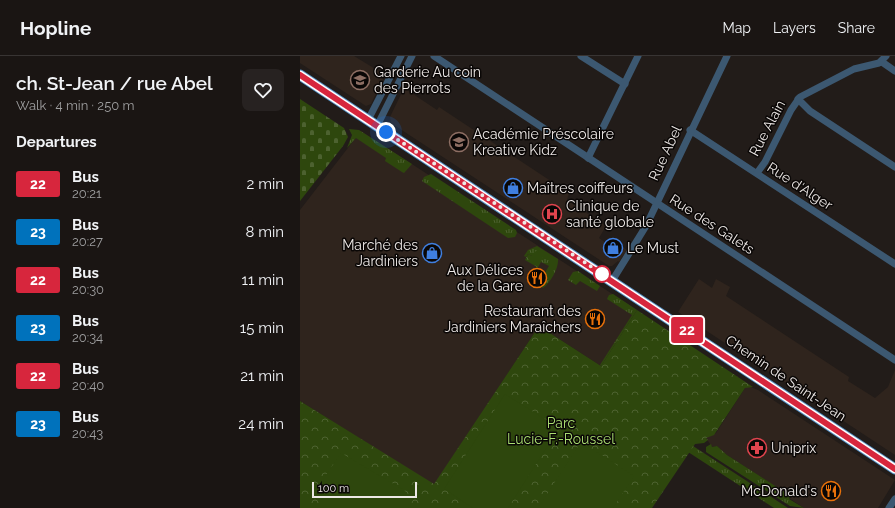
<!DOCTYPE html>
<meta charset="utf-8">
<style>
:root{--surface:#1a1513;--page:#272221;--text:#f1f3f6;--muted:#9f9fa0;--line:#383433}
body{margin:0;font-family:Raleway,sans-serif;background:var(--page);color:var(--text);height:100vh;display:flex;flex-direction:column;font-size:15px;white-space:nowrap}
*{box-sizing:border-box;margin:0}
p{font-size:13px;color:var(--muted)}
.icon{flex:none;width:22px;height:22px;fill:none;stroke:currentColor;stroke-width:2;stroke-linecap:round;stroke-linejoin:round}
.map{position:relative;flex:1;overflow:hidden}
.panel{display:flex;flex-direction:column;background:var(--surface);width:300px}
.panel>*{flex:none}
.badge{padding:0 8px;border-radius:3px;font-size:14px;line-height:26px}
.scale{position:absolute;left:12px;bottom:10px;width:105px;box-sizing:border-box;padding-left:4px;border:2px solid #ede8e6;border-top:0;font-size:11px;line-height:14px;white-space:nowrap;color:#ede8e6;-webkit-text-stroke:3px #0a0706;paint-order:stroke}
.you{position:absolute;width:20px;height:20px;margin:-10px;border:3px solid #fff;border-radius:50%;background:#1a73e8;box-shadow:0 0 0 6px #1a73e833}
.map>.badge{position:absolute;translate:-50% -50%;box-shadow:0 0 0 2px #fff}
h2{padding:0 16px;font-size:15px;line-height:36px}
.round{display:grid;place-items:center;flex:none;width:42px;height:42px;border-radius:8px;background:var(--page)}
.headline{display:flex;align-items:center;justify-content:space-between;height:68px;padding:0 16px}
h1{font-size:19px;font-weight:600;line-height:30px}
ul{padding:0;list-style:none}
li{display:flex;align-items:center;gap:12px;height:48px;padding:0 16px}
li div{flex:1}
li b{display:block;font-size:15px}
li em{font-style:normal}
li .badge{min-width:44px;font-weight:700;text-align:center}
header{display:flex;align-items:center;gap:24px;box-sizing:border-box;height:56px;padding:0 20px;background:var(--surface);border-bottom:1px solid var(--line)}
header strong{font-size:19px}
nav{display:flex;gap:22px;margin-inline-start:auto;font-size:14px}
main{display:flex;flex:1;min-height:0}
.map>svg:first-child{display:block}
</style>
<header>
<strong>Hopline</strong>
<nav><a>Map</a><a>Layers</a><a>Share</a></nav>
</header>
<main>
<section class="panel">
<div class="headline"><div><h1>ch. St-Jean / rue Abel</h1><p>Walk · 4 min · 250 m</p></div><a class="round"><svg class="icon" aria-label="heart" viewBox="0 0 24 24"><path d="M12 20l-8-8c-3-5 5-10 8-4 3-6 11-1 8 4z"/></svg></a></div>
<h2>Departures</h2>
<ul>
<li><span class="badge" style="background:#d7263d;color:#fff">22</span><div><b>Bus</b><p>20:21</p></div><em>2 min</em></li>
<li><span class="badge" style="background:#0072bc;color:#fff">23</span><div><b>Bus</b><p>20:27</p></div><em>8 min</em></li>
<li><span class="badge" style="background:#d7263d;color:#fff">22</span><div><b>Bus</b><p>20:30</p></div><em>11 min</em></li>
<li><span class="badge" style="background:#0072bc;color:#fff">23</span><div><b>Bus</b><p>20:34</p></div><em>15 min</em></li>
<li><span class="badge" style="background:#d7263d;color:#fff">22</span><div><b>Bus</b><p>20:40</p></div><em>21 min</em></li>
<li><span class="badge" style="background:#0072bc;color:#fff">23</span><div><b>Bus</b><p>20:43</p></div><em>24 min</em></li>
</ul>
</section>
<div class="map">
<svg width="595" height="452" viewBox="0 0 595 452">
<defs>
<pattern id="grass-tufts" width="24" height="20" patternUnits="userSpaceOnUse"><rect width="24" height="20" fill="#2e470d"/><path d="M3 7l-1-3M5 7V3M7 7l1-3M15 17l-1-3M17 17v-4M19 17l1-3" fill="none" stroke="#4d6230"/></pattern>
<pattern id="cemetery-stones" width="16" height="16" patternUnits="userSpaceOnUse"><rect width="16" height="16" fill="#2e470d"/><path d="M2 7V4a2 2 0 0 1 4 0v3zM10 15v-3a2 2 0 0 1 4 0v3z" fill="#4d6230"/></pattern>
<pattern id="park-crowns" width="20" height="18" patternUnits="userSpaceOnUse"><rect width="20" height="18" fill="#2e470d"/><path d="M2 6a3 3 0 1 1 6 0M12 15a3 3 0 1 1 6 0" fill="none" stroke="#4d6230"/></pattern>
</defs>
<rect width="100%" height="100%" fill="#221c19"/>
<g fill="#2f241d">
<polygon points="0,0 54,0 85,19 71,48 66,50 0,7"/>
<polygon points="104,32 137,54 139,51 269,137 267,144 306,170 299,182 306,187 309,182 327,194 319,206 318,205 312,210 309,210 91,67 90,61"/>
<polygon points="61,75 337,254 301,310 239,270 134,429 0,345 0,154"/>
<polygon points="399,223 412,232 416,223 430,231 426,240 549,321 548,325 575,342 588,331 595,314 595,399 378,256"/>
<polygon points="448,330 458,334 595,424 578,452 504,452 489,442 490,440 427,399 417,390 412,391 406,382 416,377 445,332"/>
</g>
<g fill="url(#grass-tufts)">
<polygon points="49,73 59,74 112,108 104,117 102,116 85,105 86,102 56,82 47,92 52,79"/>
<polygon points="131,118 216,174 217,177 215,181 208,182 122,125 124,121"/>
<path d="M237 190 258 203C259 212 250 227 243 232L227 221 231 215 234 217 232 221 240 225 249 210 241 206 237 213 232 200 228 198 226 201 224 200 228 194Z"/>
<polygon points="278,215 300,230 297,235 280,225 276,229 268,224 273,216"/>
<polygon points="313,238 337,254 301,310 300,309 332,259 307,243 309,239"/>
<polygon points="411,388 412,391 417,390 427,399 491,440 489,443 504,452 490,450 406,396 406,391"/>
<polygon points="389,390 393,390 488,452 474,452 382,392"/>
</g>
<polygon fill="url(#cemetery-stones)" points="0,43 44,72 48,81 43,90 0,145"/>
<g fill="url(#park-crowns)">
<polygon points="235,195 243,200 237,211 225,204 228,198 232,200"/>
<polygon points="337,254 453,331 445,332 414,379 406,382 408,384 404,387 395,388 352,452 0,452 0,345 134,428 239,270 301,310"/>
</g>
<g fill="#2e470d">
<polygon points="205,338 259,372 208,452 173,452 144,433"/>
<polygon points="281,386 334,420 313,452 238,452"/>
<polygon points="41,397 104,434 113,444 108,452 28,452 13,438"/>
</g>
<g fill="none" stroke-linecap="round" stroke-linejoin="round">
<g stroke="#3c5871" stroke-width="7">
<polyline points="134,0 595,304"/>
<polyline points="281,0 325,28"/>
<polyline points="582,6 595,15"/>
<polyline points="498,43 510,55 595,111"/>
<polyline points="68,64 101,0"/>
<polyline points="77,70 112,0"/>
<polyline points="390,74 595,208"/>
<polyline points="288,102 338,0"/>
<polyline points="457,117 465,106 491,54 500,41 554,13 579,7 586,0"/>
<polyline points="312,225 346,170 427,0"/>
<polyline points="589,452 595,443"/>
</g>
<polyline stroke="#5591c6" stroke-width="11" points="0,19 595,413"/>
</g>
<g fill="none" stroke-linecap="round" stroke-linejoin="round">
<defs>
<polyline id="line" points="0,19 595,413"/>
</defs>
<use href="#line" stroke="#fff" stroke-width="9"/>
<use href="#line" stroke="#d7263d" stroke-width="6"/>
<polyline stroke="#ede8e6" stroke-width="4" stroke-dasharray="0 7.2" points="86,76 304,219 302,218"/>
</g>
<defs>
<symbol id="school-ring" viewBox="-11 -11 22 22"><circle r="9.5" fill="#0a0706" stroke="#8d6e63" stroke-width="1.5"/><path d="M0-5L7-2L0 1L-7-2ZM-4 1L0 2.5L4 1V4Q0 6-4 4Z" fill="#8d6e63"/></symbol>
<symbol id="shop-ring" viewBox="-11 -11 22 22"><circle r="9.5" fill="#0a0706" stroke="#3f7fe0" stroke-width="1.5"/><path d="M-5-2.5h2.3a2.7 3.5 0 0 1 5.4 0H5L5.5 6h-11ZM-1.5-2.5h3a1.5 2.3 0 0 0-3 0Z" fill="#3f7fe0"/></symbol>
<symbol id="hospital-ring" viewBox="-11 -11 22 22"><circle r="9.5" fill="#0a0706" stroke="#e0444e" stroke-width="1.5"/><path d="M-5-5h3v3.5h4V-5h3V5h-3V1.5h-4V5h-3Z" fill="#e0444e"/></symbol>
<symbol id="restaurant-ring" viewBox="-11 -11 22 22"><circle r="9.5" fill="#0a0706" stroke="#e8710a" stroke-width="1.5"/><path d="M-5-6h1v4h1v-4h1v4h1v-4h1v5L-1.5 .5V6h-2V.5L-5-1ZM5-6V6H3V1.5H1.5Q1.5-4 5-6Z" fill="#e8710a"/></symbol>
<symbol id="pharmacy-ring" viewBox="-11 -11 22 22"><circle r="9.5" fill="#0a0706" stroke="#e0444e" stroke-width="1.5"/><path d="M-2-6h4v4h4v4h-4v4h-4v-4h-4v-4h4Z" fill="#e0444e"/></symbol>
</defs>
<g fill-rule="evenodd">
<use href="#school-ring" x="49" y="13" width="22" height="22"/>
<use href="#school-ring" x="148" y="75" width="22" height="22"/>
<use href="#shop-ring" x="202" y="121" width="22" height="22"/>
<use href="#hospital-ring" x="241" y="147" width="22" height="22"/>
<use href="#shop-ring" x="302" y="181" width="22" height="22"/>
<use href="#shop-ring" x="121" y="186" width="22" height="22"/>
<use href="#restaurant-ring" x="226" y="211" width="22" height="22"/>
<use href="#restaurant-ring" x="284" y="252" width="22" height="22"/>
<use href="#pharmacy-ring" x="446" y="381" width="22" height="22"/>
<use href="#restaurant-ring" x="520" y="424" width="22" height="22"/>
</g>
<circle fill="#fff" stroke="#d7263d" stroke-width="2" cx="302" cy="218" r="8"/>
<g text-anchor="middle" stroke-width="3" stroke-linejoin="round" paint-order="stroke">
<g font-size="14" fill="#ede8e6" stroke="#0a0706" text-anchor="start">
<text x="74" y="21">Garderie Au coin<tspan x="74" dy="16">des Pierrots</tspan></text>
<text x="173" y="83">Académie Préscolaire<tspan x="173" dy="16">Kreative Kidz</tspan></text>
<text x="227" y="137">Maîtres coiffeurs</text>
<text x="266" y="155">Clinique de<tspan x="266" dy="16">santé globale</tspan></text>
<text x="118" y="194" text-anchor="end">Marché des<tspan x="118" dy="16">Jardiniers</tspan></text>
<text x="327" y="197">Le Must</text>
<text x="223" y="219" text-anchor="end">Aux Délices<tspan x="223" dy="16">de la Gare</tspan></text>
<text x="281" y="260" text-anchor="end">Restaurant des<tspan x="281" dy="16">Jardiniers Maraîchers</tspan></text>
<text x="471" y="397">Uniprix</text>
<text x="517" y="440" text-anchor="end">McDonald's</text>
</g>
<g font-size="14" fill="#ede8e6" stroke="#0a0706">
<text transform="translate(467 72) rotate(-62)" y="5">Rue Alain</text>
<text transform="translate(365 97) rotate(-65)" y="5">Rue Abel</text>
<text transform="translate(500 130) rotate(33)" y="5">Rue d'Alger</text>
<text transform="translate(412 168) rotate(33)" y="5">Rue des Galets</text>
<text transform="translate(486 322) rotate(34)" y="5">Chemin de Saint-Jean</text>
</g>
<g font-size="14" fill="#aade71" stroke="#0a0706">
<text x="261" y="372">Parc<tspan x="261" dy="16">Lucie-F.-Roussel</tspan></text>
</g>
</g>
</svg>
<div class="scale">100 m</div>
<div class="you" style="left:86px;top:76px"></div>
<b class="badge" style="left:387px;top:274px;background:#d7263d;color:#fff">22</b>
</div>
</main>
